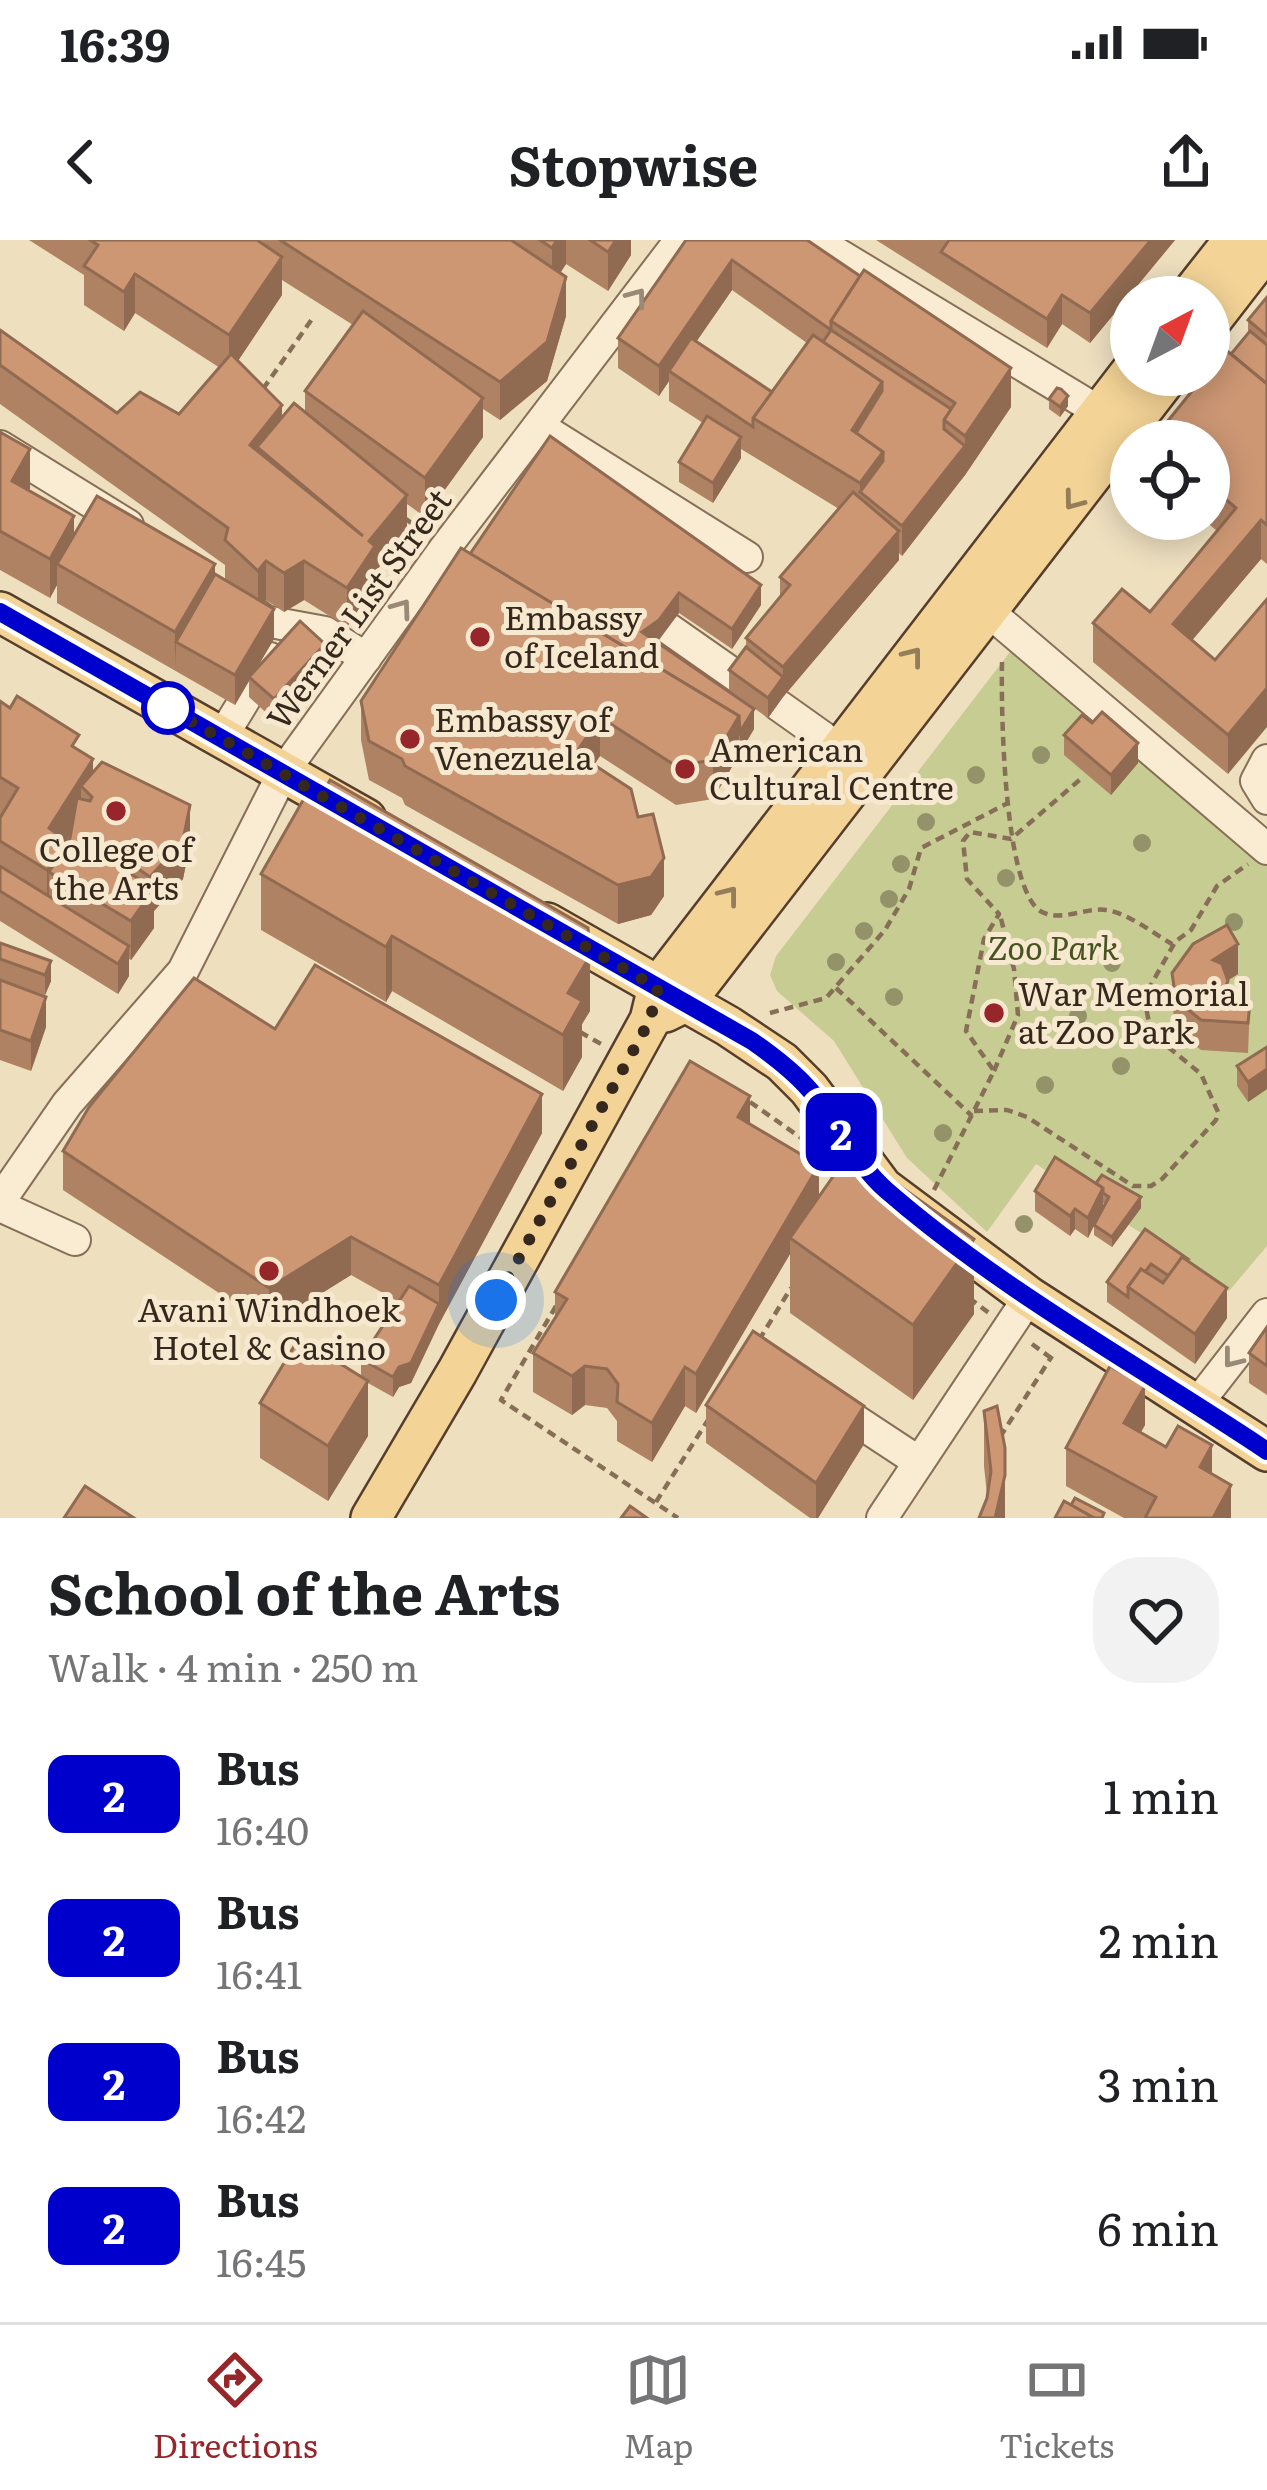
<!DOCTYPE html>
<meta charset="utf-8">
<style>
:root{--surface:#fff;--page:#f2f2f2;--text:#202124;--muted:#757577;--line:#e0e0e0;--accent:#97262b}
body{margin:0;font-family:Literata,serif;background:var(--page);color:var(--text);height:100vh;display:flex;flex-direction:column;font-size:45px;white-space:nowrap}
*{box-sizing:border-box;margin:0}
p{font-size:39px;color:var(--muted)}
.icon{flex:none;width:66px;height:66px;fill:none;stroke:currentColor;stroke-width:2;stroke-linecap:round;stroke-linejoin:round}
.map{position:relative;height:1278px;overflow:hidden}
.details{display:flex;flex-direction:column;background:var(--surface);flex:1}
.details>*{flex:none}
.badge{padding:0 24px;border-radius:18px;font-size:42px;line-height:78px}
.needle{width:78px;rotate:41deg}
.tools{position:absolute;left:1110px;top:36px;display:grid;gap:24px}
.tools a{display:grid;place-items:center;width:120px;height:120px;border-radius:50%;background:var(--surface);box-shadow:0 6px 30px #0003;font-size:60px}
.you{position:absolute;width:60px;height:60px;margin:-30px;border:9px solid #fff;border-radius:50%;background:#1a73e8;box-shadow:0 0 0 18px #1a73e833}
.map>.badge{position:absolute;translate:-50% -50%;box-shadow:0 0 0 6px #fff}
.round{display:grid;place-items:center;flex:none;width:126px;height:126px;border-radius:48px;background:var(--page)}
.overview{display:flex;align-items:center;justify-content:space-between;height:204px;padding:0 48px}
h1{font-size:57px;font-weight:700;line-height:90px}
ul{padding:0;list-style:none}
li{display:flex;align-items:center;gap:36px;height:144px;padding:0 48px}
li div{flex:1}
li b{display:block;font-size:45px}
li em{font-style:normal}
li .badge{min-width:132px;font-weight:700;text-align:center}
.status{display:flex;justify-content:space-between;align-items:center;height:84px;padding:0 60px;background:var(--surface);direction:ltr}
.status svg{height:33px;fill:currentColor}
header{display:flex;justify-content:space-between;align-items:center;height:156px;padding:0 48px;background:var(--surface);font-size:54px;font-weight:700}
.tab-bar{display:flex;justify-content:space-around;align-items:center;height:168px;border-top:3px solid var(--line);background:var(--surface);font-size:33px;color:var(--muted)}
.tab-bar a{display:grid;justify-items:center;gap:6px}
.tab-bar .active{color:var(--accent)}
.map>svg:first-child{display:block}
</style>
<div class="status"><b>16:39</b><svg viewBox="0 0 49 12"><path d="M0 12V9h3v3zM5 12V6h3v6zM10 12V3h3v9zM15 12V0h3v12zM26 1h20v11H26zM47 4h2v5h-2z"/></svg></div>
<header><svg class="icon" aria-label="back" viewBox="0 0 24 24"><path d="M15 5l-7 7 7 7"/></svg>Stopwise<svg class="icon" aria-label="share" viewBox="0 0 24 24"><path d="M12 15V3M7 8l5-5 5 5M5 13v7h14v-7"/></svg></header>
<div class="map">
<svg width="1267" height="1278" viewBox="0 0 1267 1278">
<rect width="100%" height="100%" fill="#eedfbf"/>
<polygon fill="#c7cc93" points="1020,399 1267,609 1267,1006 1229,1051 1036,924 987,992 907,918 834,801 777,751 770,735 776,716"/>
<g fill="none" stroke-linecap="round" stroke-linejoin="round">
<defs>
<g id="minor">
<polyline points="815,0 1100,172"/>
<polyline points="540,187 747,317"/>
<polyline points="0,206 128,285"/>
<polyline points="242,363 265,381 325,392 366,418"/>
<polyline points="989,372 1267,609"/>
<polyline points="669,389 739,438"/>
<polyline points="778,465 823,497"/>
<polyline points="222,497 270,418"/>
<polyline points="1267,520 1256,541 1267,559"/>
<polyline points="0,961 67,864 183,731 284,531 445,308 674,8"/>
<polyline points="0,966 75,1000"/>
<polyline points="831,1164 919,1222"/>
<polyline points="1197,1164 1267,1074"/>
<polyline points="882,1278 1029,1057"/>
</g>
<g id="major">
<polyline points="1189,57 1234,0"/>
<polyline points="1209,83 1267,8"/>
<polyline points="0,372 366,579"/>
<polyline points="547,683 728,786 782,822 809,849 882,947 1029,1057 1267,1211"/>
<polyline points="665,772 685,762 1169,135"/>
<polyline points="371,1278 457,1132 650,780 658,747 1131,132"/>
</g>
</defs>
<use href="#minor" stroke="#876f57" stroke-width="34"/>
<use href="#major" stroke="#553e2c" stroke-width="44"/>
<g stroke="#876f57" stroke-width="4.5" stroke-dasharray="9 6" stroke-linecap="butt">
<polyline points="263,149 312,79"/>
<polyline points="406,279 426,294"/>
<path d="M1002 422C1001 465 1003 652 1042 672 1062 682 1086 667 1106 670 1128 673 1153 693 1172 704L1191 690 1217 646 1248 624"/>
<polyline points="836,748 972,876"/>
<polyline points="770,773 826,758 885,690 909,649 921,608 1008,563"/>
<polyline points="580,792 601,804"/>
<polyline points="994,831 1018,775 1014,729 1000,675"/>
<polyline points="750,862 804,900"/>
<polyline points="974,871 1007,870 1027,877 1133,946 1151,946 1162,939 1216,880 1218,872 1201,834 1151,793 1144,757 1174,704"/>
<polyline points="934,950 994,831 966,791 984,699 999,674 967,639 963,601 970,592 1011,599 1083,537"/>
<polyline points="969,1058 989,1073"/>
<polyline points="556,1066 501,1160 678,1278"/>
<polyline points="759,1100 791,1048"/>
<polyline points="1032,1104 1051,1118"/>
<polyline points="1000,1197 1052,1116"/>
<polyline points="656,1262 708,1180"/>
</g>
<use href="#minor" stroke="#f9ecd2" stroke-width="30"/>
<use href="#major" stroke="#f3d396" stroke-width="39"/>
</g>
<g fill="#939269">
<circle cx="1041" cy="515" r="9"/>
<circle cx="976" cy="535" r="9"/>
<circle cx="926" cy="582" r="9"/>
<circle cx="1142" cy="603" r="9"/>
<circle cx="901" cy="624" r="9"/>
<circle cx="1006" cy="638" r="9"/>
<circle cx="889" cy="659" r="9"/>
<circle cx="1234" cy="682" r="9"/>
<circle cx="864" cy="691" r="9"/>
<circle cx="1032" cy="707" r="9"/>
<circle cx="836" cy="722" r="9"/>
<circle cx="1112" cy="723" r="9"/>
<circle cx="894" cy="757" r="9"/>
<circle cx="1078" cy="776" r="9"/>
<circle cx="1121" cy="826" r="9"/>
<circle cx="1045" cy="845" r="9"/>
<circle cx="943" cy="893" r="9"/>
<circle cx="1024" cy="984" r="9"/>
</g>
<g fill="#b08264" fill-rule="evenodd">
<path d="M29 0H631V15L608 51 566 24 560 33 566 76 547 141 500 180 483 169V197L425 277 407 264V293L375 332V344L347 387 304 360 284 372 266 360 264 363 274 399 256 429 325 424 274 480 249 457V441L235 465 57 363V345L50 358 0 330V192L30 248 29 250 74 295 215 334 225 339V325L0 164V90L117 173 179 174 220 128 135 73 124 91 84 65V35ZM282 40 353 85 305 151V172L282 177 238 121 282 55Z"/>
<path d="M686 0H807L1011 167 965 235 902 316 899 313V320L783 457 768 478 729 450V430L746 408V398L780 357V337L839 269 741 209V218L713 263 679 242V222L703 183 669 161V141L659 156 618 128V98ZM732 50 807 103 772 152 696 102Z"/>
<polygon points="876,0 1175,0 1090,103 1062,84 1047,108"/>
<polygon points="1267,57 1267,324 1261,319 1192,400 1215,420 1267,359 1228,534 1093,422 1093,383 1150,372 1217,291 1203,279 1209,279 1209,201 1154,201 1154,198 1248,94 1248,80"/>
<polygon points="1049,159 1068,166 1060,177 1049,169"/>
<polygon points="470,314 761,365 732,409 679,373 656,402 754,489 713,559 676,565 600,516 594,525 638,577 664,656 651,675 618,684 405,565 402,558 369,540 361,500 361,461"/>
<polygon points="0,461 79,510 93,532 190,604 183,639 154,671 154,688 131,720 129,719 129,736 118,754 0,681"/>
<polygon points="1064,495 1138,523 1111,555 1064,515"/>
<polygon points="261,634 590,771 582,784 582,817 563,851 392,751 386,762 261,690"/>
<polygon points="0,703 51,721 51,741 45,755 0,739"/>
<polygon points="1172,733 1238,734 1228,740 1228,759 1250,763 1248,813 1201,810 1176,790 1172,763"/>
<polygon points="0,740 46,787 31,831 0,820"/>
<polygon points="275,789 542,893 439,1084 411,1143 399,1147 393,1157 368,1143 368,1196 328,1261 260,1218 260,1163 361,1137 361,1119 399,1062 351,1035 269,1086 63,950 63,911"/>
<polygon points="1267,807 1267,849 1248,862 1237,846 1237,826"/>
<polygon points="750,884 819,957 974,1074 913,1160 790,1073 790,1014 696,1173 685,1166 652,1222 617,1201 617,1181 607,1168 585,1165 572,1175 533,1152 533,1113 555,1078 555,1052"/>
<polygon points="1096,943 1141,968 1112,1007 1094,995 1094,985 1105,964 1103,963 1088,998 1075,989 1070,996 1035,971 1035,951"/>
<polygon points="1145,989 1188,1021 1227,1078 1195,1124 1107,1062 1107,1042"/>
<polygon points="1267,1087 1267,1155 1249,1143 1249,1113"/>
<polygon points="706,1165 864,1204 818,1278 810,1278 706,1203"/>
<polygon points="984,1171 1005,1208 987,1255 984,1226"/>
<polygon points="1145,1185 1140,1193 1212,1234 1231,1278 1124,1278 1066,1246 1066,1208"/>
</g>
<g fill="#906a51">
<polygon points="557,0 566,0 566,24 552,46 552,8"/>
<polygon points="615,0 631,0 631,15 608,51 608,12"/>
<polygon points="1151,0 1175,0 1090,103 1090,73"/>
<polygon points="282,17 282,55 229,134 229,95"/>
<polygon points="732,20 732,50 674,134 669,131 669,141 659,156 659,126"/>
<polygon points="135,34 135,73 124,91 124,52"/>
<polygon points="566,37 566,76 547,141 500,180 500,142"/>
<polygon points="1062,55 1062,84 1047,108 1047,79"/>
<polygon points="1011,128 1011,167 965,235 902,316 902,286 965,206 965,196"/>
<polygon points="882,142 882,181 865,208 852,190"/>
<polygon points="1068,156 1068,166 1060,177 1060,167"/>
<polygon points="483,158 483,197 425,277 425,238"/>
<polygon points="282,165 282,203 257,207 257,235 250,205"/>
<polygon points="741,197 741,218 713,263 713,243"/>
<polygon points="30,209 30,248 12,280 12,241"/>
<polygon points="883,212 883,251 860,252 860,282 860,243"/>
<polygon points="407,255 407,293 375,332 375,344 347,387 347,348 369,301"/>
<polygon points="74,276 74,315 57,324 57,345 50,358 50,319"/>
<polygon points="1261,280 1261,319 1173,423 1173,384"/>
<polygon points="899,291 899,320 783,457 768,478 768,458 783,437 783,427"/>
<polygon points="266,321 266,360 258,370 258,331"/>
<polygon points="304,321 304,360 284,372 284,333"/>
<polygon points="215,324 215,363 176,402 175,431 175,392"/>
<polygon points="761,345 761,365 732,409 732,389"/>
<polygon points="679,353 679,373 659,400 642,412 642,392"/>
<polygon points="274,369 274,399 251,438 249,437 249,441 235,465 235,435"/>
<polygon points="325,404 325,424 274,480 274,459"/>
<polygon points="1267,448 1267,487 1228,534 1228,495"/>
<polygon points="754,469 754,489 740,512 740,492"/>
<polygon points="739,476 739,515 713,559 713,520"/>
<polygon points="600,477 600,516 576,552 576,513"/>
<polygon points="1138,503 1138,523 1111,555 1111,535"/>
<polygon points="93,519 93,558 81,546 81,577 49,627 49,588"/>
<polygon points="190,565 190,604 183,639 154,671 154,688 131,720 131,681 150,655 150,637"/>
<polygon points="66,600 66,638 49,632 49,666 47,669 47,630"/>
<polygon points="664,618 664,656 651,675 618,684 618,645"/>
<polygon points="392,696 392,751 386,762 386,707"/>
<polygon points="1238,704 1238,734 1213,750 1213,720"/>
<polygon points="129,706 129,736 118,754 118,724"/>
<polygon points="590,716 590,771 582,784 582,817 563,851 563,795 568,753"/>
<polygon points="51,721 51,741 45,755 45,735"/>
<polygon points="1228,741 1228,771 1220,758"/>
<polygon points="46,757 46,787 31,831 31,801"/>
<polygon points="1267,829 1267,849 1248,862 1248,842"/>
<polygon points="542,854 542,893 439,1084 411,1143 399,1147 393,1157 393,1137 439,1064 439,1045"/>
<polygon points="750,856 750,895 738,877"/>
<polygon points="819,925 819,964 790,998 790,1014 696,1173 696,1134"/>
<polygon points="1103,948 1103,968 1088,998 1088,978"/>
<polygon points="1141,957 1141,968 1112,1007 1112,997"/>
<polygon points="1075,969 1075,989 1070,996 1070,976"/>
<polygon points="351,997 351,1035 269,1086 269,1048"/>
<polygon points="974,999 974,1074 913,1160 913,1085"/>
<polygon points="1227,1048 1227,1078 1195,1124 1195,1094"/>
<polygon points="585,1126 585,1165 572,1175 572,1136"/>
<polygon points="685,1127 685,1166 652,1222 652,1183"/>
<polygon points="368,1141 368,1196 328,1261 328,1206"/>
<polygon points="1145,1146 1145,1185 1124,1222 1124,1183"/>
<polygon points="864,1166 864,1204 818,1278 816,1278 816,1243"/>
<polygon points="1212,1205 1212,1244 1200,1227"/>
<polygon points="1005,1208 1005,1278 995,1278"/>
<polygon points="1231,1245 1231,1278 1213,1278"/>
</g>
<g fill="#cd9774" stroke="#906a51" stroke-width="3">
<polygon points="90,0 257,0 282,17 229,95 135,34 124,52 84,26 98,5"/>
<polygon points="280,0 511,0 566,37 547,102 500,142"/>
<polygon points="540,0 557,0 552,8"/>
<polygon points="590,0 616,0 608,12"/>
<polygon points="686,0 807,0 860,36 831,81 831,90 732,20 659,126 618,98"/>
<polygon points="949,0 1151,0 1090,73 1062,55 1047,79 941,12"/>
<polygon points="864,30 1011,128 965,196 944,180 955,163 831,81"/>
<polygon points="1267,57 1267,96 1248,80"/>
<polygon points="363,71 483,158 425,238 305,151"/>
<polygon points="0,90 117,173 140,152 179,174 231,114 282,165 250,205 363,296 257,207 294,163 407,255 369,301 375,306 347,348 304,321 284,333 266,321 258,331 225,300 228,288 0,125"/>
<polygon points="831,90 951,169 944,180 944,189 965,206 902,286 860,252 883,221 883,212 856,193 882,151 882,142 823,102"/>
<polygon points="1250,91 1267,105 1267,144 1231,114"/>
<polygon points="813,95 882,142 852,190 883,212 860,243 753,178"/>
<polygon points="691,98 772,152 753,178 753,187 669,131"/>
<polygon points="1226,110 1267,144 1267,285 1261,280 1173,384 1215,420 1267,359 1267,448 1228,495 1093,383 1122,349 1150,372 1236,268 1209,245 1209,201 1157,201 1154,198 1205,135 1209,135 1209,131"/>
<polygon points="1057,148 1061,149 1068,156 1060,167 1049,159"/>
<polygon points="707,176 741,197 713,243 679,222"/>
<polygon points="0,192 30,209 12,241 74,276 50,319 0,291"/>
<polygon points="550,196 761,345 732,389 679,353 659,380 642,392 754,469 740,492 739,476 470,314"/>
<polygon points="853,252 899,291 783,427 746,398 790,345 780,337"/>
<polygon points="97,256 215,324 175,392 57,324"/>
<polygon points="461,308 739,476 713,520 676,526 600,477 576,513 631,549 638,577 653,574 664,618 651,637 618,645 405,526 402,519 369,501 361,461"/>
<polygon points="215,334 274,369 235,435 176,402"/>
<polygon points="300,381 325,404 274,459 249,437"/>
<polygon points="746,407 783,437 768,458 729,430"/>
<polygon points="17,456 79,495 72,506 93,519 49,588 66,600 47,630 0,601 0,578 18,548 0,537 0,461 10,468"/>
<polygon points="1102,472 1138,503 1111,535 1064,495 1082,475 1092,483"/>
<polygon points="102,522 190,565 183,600 150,637 117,614 111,621 154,649 131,681 49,632 70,598 77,558 90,561 92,557 81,546"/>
<polygon points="330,540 588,688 590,716 568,753 582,761 563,795 392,696 386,707 261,634 306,555 318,562"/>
<polygon points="0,626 129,706 118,724 0,651"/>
<polygon points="1227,685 1238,704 1213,720 1222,724 1228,741 1220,758 1250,763 1248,783 1201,780 1176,760 1172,733 1193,704"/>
<polygon points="0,703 51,721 45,735 0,719"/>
<polygon points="315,725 542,854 439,1045 351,997 269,1048 63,911 89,867 194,738 275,789"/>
<polygon points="0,740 46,757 31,801 0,790"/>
<polygon points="1267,807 1267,829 1248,842 1237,826"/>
<polygon points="690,821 750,856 738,877 819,925 696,1134 685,1127 652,1183 617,1162 618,1144 607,1129 585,1126 572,1136 533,1113 567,1059 555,1052"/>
<polygon points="851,911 974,999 913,1085 790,998"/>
<polygon points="1055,917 1103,948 1088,978 1075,969 1070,976 1035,951"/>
<polygon points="1102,935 1141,957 1112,997 1094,985 1109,957 1103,953 1103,948 1096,943"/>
<polygon points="1145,989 1188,1019 1186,1020 1182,1017 1169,1036 1151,1024 1145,1032 1141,1029 1128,1047 1128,1057 1107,1042"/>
<polygon points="1182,1017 1227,1048 1195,1094 1128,1047 1141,1029 1163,1043"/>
<polygon points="409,1046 439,1064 411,1123 399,1127 393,1137 361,1119"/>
<polygon points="1267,1087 1267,1126 1249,1113"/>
<polygon points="753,1091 864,1166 816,1243 706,1165"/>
<polygon points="299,1098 368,1141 328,1206 260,1163"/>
<polygon points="1110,1126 1145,1146 1124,1183 1166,1207 1178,1186 1212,1205 1200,1227 1231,1245 1213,1278 1145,1278 1156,1257 1066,1208"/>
<polygon points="997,1166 1005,1208 1005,1235 995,1278 979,1278 987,1258 991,1231 984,1171"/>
<polygon points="85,1246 134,1278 64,1278"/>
<polygon points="1075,1258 1104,1273 1102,1278 1094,1278 1071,1265"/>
<polygon points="1064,1261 1094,1278 1055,1278"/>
<polygon points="630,1266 647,1278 621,1278"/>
</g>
<defs><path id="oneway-chevron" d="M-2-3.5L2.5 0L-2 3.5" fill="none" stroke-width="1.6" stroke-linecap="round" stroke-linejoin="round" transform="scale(3)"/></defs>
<g stroke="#988a77">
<use href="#oneway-chevron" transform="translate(637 57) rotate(-53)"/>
<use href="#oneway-chevron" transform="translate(402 368) rotate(-54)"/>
<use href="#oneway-chevron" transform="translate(1232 1119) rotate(128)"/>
</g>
<g stroke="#947e59">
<use href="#oneway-chevron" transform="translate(1073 261) rotate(127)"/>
<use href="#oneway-chevron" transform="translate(913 416) rotate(-52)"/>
<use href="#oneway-chevron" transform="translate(729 655) rotate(-52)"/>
</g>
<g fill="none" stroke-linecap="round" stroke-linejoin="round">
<defs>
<path id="line" d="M0 372 752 801C772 815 791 829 808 848 836 879 855 923 886 950 1002 1051 1140 1126 1267 1211"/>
</defs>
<use href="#line" stroke="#fff" stroke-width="27"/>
<use href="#line" stroke="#0000cd" stroke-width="18"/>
<polyline stroke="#36281c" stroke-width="12" stroke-dasharray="0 21.6" points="168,468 161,464 658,748 650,780 496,1060"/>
</g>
<g fill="#97262b" stroke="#f6e9cf" stroke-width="4.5">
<circle cx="480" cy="397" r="12"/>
<circle cx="410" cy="499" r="12"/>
<circle cx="685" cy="529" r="12"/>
<circle cx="116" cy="571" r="12"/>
<circle cx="994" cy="773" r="12"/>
<circle cx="269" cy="1031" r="12"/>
</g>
<circle fill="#fff" stroke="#0000cd" stroke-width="6" cx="168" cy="468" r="24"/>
<g text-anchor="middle" stroke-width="10" stroke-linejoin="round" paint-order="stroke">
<g font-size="33" fill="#36281c" stroke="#f6e9cf">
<text transform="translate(359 369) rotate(-54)" y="12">Werner List Street</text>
</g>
<g font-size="33" fill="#36281c" stroke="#f6e9cf" text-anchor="start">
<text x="504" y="390">Embassy<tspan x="504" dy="38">of Iceland</tspan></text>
<text x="434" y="492">Embassy of<tspan x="434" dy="38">Venezuela</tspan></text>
<text x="709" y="522">American<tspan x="709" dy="38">Cultural Centre</tspan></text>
<text x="116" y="622" text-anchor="middle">College of<tspan x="116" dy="38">the Arts</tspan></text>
<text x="1018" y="766">War Memorial<tspan x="1018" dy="38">at Zoo Park</tspan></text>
<text x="269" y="1082" text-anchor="middle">Avani Windhoek<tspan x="269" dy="38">Hotel &amp; Casino</tspan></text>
</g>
<g font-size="33" font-style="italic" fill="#485322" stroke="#f6e9cf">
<text x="1053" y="720">Zoo Park</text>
</g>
</g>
</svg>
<div class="tools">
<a><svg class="needle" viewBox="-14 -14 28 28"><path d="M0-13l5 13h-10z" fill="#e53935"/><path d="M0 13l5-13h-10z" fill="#757577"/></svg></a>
<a><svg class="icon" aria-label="locate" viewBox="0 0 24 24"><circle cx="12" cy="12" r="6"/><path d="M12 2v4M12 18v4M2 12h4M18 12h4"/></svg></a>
</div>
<div class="you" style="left:496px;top:1060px"></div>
<b class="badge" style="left:841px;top:892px;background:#0000cd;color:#fff">2</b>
</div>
<section class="details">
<div class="overview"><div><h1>School of the Arts</h1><p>Walk · 4 min · 250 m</p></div><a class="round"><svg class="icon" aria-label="heart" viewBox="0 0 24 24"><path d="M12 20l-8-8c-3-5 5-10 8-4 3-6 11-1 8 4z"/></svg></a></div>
<ul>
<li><span class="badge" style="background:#0000cd;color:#fff">2</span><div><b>Bus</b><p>16:40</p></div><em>1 min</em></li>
<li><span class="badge" style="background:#0000cd;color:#fff">2</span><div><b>Bus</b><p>16:41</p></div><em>2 min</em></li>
<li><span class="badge" style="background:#0000cd;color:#fff">2</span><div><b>Bus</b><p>16:42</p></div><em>3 min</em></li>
<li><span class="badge" style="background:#0000cd;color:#fff">2</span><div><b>Bus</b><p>16:45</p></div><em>6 min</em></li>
</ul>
</section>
<nav class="tab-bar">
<a class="active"><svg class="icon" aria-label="directions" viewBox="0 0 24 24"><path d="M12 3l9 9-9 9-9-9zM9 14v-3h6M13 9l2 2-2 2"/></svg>Directions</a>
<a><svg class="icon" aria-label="map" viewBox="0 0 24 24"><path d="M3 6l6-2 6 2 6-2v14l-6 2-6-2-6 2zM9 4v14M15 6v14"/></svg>Map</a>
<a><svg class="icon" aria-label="tickets" viewBox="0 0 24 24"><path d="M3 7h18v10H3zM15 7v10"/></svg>Tickets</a>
</nav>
